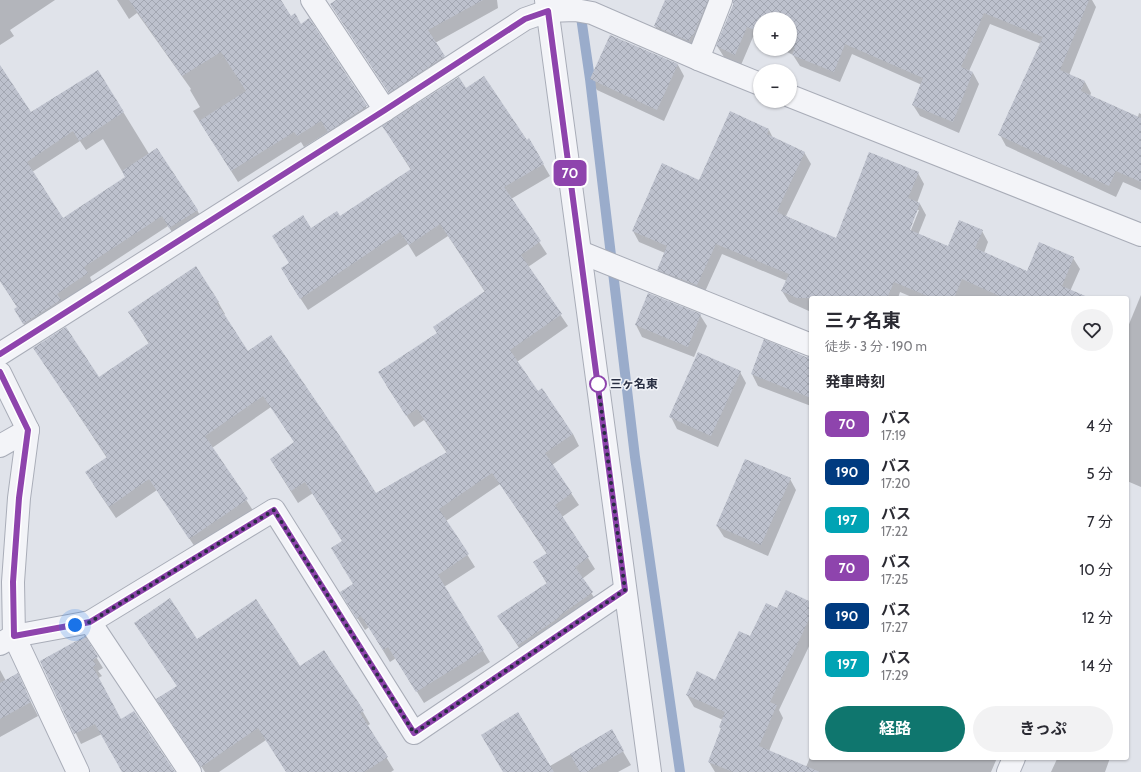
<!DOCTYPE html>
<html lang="ja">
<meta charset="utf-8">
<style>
:root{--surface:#fff;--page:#f2f2f3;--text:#2b2b33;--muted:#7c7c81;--accent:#0f766e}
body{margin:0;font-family:Cabin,"Noto Sans JP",sans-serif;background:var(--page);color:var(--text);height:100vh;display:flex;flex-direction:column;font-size:15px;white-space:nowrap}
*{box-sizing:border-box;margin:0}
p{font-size:13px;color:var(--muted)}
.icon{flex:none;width:22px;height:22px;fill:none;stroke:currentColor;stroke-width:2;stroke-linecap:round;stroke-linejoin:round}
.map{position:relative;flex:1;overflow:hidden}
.side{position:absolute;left:809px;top:296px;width:320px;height:464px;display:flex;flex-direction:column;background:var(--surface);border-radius:4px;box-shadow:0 1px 3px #0004}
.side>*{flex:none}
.badge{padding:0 8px;border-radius:6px;font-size:14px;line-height:26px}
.tools{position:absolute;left:753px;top:12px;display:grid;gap:8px}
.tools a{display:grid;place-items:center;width:44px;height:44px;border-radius:50%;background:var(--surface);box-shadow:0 1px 3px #0004;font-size:20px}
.you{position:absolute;width:20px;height:20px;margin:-10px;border:3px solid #fff;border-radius:50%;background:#1a73e8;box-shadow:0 0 0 6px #1a73e833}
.map>.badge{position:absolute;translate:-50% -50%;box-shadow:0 0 0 2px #fff}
h2{padding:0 16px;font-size:15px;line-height:36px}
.round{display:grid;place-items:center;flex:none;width:42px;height:42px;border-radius:21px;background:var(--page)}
.summary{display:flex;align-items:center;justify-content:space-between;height:68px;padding:0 16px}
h1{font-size:19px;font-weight:700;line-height:30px}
.button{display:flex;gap:8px;margin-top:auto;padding:8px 16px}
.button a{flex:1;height:46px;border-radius:24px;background:var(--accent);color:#fff;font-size:16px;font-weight:700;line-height:46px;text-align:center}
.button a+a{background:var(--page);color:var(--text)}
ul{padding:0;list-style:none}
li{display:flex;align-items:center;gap:12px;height:48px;padding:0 16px}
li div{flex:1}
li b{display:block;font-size:15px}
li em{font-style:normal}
li .badge{min-width:44px;font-weight:700;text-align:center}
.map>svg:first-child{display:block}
</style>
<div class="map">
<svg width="1141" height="772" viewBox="0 0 1141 772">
<defs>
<pattern id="building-cross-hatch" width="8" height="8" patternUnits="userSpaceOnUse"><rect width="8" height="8" fill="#bdc1cd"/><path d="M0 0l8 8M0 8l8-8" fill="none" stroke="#a2a6b1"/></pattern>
</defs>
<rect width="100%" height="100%" fill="#e0e3ea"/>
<g fill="#0003" fill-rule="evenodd">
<polygon points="0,0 55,0 10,30 14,36 0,45"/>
<polygon points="117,0 280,0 291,17 301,25 309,20 373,118 335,142 328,132 304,147 301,142 238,182 193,111 200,107 190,90 191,89 137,13 129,19"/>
<polygon points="338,0 497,0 498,8 435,43 451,69 397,105 331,5"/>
<polygon points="666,0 722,0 700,47 661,37 655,26"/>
<polygon points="734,0 1092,0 1096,7 1069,75 1085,82 1091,93 1090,96 1138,117 1139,113 1141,114 1141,190 1123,182 1116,197 1006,146 1000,135 1041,44 990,24 969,71 973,73 979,84 959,133 920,116 913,105 922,85 852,54 840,82 800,66 793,55 781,49 790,49 790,19 760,19 760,40 753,37 741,65 724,57 717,46 734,4"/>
<polygon points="611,36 678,65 684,76 664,121 597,90 591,79"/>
<path d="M98 71 149 154 197 210 203 221 176 238 168 226 90 277 93 284 30 334 21 320 18 308 0 281V91L31 114ZM103 139 126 178 63 219 32 172 80 141 86 150Z"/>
<polygon points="465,89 526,141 529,140 550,176 511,199 547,254 528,267 568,326 517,362 538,392 573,434 579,446 552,465 579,505 562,517 595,569 582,579 599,605 525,657 506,628 547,584 534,562 547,554 500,484 446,521 475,567 444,587 490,662 424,703 396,658 390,662 369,627 365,630 349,605 354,584 343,542 313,493 298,503 271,460 295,443 271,407 212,448 254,512 197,550 157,490 116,518 93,484 107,458 34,348 99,378 149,344 129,312 195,268 218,302 225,314 223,315 248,353 375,494 447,453 424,420 414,427 386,385 438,334 434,328 485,292 448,236 416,257 408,244 308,310 289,281 290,264 311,230 340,217 411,170 391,139"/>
<path d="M769 130 773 138 804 152 811 164 786 216 836 239 918 173 924 184 917 203 920 204 926 215 918 235 948 247 982 231 988 242 984 253 1028 272 1073 258 1080 269 1067 298H914L900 292 898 298H811V312L789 302 782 291 787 281 722 254 703 296 665 281 658 270 665 253 639 242 633 231ZM917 210H919L909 235 907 234Z"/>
<polygon points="1141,295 1141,487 1127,481 1127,329"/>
<polygon points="700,315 707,326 694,357 642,337 636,325"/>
<polygon points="764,341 806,358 811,358 811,406 758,386 752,374"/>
<polygon points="740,372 746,383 718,447 677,429 671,417"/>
<polygon points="790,479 796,490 768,556 724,537 717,526"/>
<polygon points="811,603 811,642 779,710 783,718 769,751 806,767 811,755 811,758 997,758 991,772 715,772 709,762 721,729 720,727 723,720 694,707 687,695 716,681 750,637 777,609"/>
<polygon points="143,635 197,640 300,667 324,651 363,712 370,724 367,726 394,770 391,772 287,772 266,740 219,772 205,772 165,710 178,687"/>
<polygon points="84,638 103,668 98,671 102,676 98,678 121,720 174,772 123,772 102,734 81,744 41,662"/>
<polygon points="0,670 6,681 17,675 38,716 0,737"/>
<polygon points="611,731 631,765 618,772 504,772 550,766"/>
<polygon points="1060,758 1110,758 1105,772 1051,772 1057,759 1059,760"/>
</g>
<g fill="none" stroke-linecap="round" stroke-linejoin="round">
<polyline stroke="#9aaccb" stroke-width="10" points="580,10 590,79 635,457 680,772"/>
</g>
<g fill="url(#building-cross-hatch)">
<polygon points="129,0 281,0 291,16 295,13 301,24 309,18 367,106 328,132 321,121 297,136 294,132 231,171 199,121 246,91 221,52 182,76"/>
<polygon points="336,0 483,0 428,30 445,56 389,93 330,4"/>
<polygon points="665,0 708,0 693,36 692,35 689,41 654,26"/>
<polygon points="733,0 1089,0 1060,70 1085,81 1081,91 1141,118 1141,182 1116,171 1109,186 998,135 1043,37 984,13 961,67 973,72 953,122 912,105 923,78 845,44 834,72 792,55 795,48 790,45 790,19 760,19 760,32 747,27 735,55 716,46 733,5"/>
<polygon points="610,35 678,64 657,110 590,79"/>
<polygon points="0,65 31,112 98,70 124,112 79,141 73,131 27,162 63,218 125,177 122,171 157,148 198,210 169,228 162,216 84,267 88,273 57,294 61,300 23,324 14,309 17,307 0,281"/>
<polygon points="484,76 527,140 529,138 544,164 504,187 541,241 521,255 562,314 510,350 538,391 542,388 573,434 545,453 572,493 555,505 589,557 575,567 593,592 559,616 560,617 518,645 497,616 547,583 533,562 547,553 492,473 439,509 469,554 438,575 484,650 416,692 388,647 383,650 361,616 357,619 340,592 353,584 331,548 342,541 305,482 291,491 270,459 294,442 263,396 205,436 248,499 189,539 149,479 109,507 85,472 107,457 33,348 66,327 99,377 149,343 128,312 196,266 219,302 217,303 248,351 271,335 346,445 376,493 447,452 417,409 406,416 378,372 437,333 433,327 485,291 440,224 409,245 400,232 300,299 281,268 289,263 272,236 303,215 311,228 337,211 340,216 411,169 382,126 459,77 466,88"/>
<polygon points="730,111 769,129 767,134 805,152 777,211 779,213 836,238 869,152 919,172 908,198 920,203 910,230 948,246 959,220 983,230 975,248 1027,271 1039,242 1074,257 1062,286 1090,298 1004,298 962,279 954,298 932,298 894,282 887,298 797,298 781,291 789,274 716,244 697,285 657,270 667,246 632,231 662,163 699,180"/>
<polygon points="648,293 701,314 688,347 635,325"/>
<polygon points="764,339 806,357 811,357 811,398 751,374"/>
<polygon points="698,352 741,371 711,436 669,417"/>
<polygon points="745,459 791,478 761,545 716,526"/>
<polygon points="786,590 811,602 811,615 770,702 777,705 759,746 820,772 733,772 708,762 721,728 719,727 725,712 686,695 697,671 715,680 739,631 750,636 766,603 777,608"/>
<polygon points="170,598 197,639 256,599 300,666 324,650 364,711 360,713 388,757 364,772 286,772 258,728 201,767 156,699 177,686 134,623"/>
<polygon points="85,636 98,657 93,660 96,665 93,667 121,719 134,711 175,772 122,772 95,724 74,734 40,661"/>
<polygon points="18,673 31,702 0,719 0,683"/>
<polygon points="518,712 554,772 503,772 481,735"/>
<polygon points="612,729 624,751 587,772 580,772 570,754"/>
</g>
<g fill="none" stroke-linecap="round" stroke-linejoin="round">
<defs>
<g id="minor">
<polyline points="312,0 385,110"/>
<polyline points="546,0 650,772"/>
<polyline points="698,59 721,0"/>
<polyline points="790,96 1141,235"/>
<polyline points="580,252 811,345"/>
<polyline points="0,354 385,110 525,19 548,11 575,10 592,13 698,59 760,84"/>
<polyline points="0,373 28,430 19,498 13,582 14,636 78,772"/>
<polyline points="0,446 28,430"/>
<polyline points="90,622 190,772"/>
<polyline points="0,644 14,636 90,622 274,510 414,733 625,590"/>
<polyline points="1008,772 1014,758"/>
</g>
</defs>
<use href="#minor" stroke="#a9adb8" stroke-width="24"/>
<use href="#minor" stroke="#f3f4f8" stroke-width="22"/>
</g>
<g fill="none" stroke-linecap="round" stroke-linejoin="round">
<defs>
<polyline id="line" points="0,354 385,110 525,19 548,11 625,590 414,733 274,510 90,622 14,636 13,582 19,498 28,430 0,372"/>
</defs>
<use href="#line" stroke="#fff" stroke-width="9"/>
<use href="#line" stroke="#8e44ad" stroke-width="6"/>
<polyline stroke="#282e42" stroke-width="4" stroke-dasharray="0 7.2" points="75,625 90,622 274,510 414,733 625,590 598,384"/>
</g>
<circle fill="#fff" stroke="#8e44ad" stroke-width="2" cx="598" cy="384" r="8"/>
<g text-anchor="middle" stroke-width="3" stroke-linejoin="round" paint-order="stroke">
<g font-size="12" font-weight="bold" fill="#282e42" stroke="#f0f2f7" text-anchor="start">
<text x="610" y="388">三ヶ名東</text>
</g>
</g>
</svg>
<div class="tools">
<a>+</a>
<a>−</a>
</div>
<div class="you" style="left:75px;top:625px"></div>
<b class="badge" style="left:570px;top:173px;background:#8e44ad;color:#fff">70</b>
<section class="side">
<div class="summary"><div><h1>三ヶ名東</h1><p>徒歩 · 3 分 · 190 m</p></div><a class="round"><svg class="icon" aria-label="heart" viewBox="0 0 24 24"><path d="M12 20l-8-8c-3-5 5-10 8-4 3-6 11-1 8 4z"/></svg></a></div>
<h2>発車時刻</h2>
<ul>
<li><span class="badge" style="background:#8e44ad;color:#fff">70</span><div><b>バス</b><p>17:19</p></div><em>4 分</em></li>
<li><span class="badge" style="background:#003b80;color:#fff">190</span><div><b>バス</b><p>17:20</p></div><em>5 分</em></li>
<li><span class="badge" style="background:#00a3b4;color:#fff">197</span><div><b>バス</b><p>17:22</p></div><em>7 分</em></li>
<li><span class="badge" style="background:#8e44ad;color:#fff">70</span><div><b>バス</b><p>17:25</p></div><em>10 分</em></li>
<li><span class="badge" style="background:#003b80;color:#fff">190</span><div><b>バス</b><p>17:27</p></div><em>12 分</em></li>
<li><span class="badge" style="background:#00a3b4;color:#fff">197</span><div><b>バス</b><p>17:29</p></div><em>14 分</em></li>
</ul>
<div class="button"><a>経路</a><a>きっぷ</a></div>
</section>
</div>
